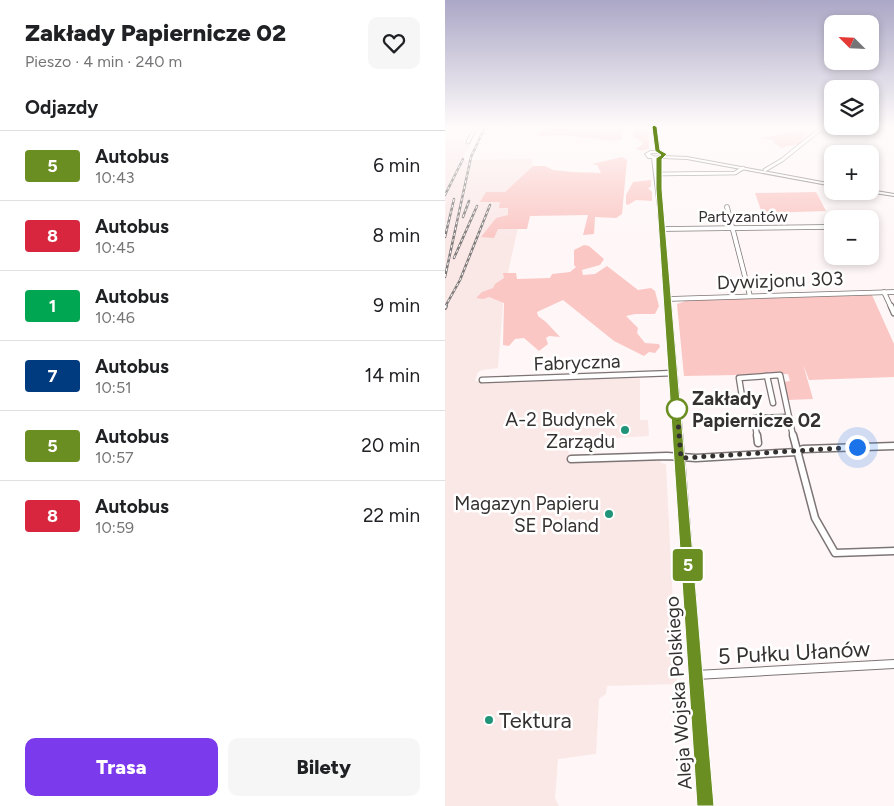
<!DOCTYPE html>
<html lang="pl">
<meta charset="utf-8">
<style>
:root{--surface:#fff;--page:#f6f6f6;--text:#202124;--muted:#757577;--line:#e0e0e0;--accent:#7c3aed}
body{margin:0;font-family:Figtree,sans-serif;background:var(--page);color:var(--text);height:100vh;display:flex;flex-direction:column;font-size:19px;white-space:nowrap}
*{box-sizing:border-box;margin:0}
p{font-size:16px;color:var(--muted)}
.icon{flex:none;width:28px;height:28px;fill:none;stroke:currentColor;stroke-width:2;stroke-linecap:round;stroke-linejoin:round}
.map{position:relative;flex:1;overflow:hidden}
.drawer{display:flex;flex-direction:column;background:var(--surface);width:445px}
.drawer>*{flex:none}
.badge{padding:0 10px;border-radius:4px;font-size:18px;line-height:32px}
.needle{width:32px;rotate:294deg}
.controls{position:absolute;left:379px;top:15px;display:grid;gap:10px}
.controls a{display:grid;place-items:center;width:55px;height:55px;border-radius:10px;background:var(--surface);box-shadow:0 2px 8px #0003;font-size:25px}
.you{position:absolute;width:25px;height:25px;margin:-12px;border:4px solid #fff;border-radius:50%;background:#1a73e8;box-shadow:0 0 0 8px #1a73e833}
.map>.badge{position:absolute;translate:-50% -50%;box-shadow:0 0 0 2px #fff}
h2{padding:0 25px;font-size:19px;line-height:45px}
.round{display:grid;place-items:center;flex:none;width:52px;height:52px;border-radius:10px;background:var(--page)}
.overview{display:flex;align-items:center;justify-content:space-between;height:85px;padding:0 25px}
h1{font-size:24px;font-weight:800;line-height:38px}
.cta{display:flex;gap:10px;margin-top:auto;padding:10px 25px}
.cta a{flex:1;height:58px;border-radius:10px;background:var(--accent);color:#fff;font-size:20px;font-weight:800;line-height:58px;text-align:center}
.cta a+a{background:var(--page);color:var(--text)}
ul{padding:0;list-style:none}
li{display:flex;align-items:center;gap:15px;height:70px;padding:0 25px;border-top:1px solid var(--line)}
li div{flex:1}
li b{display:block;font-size:19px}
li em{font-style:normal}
li .badge{min-width:55px;font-weight:700;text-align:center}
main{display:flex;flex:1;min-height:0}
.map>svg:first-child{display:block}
</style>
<main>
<section class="drawer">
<div class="overview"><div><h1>Zakłady Papiernicze 02</h1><p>Pieszo · 4 min · 240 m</p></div><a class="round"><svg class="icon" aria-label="heart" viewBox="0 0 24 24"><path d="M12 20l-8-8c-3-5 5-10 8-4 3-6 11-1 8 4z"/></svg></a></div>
<h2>Odjazdy</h2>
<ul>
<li><span class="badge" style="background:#6b8e23;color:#fff">5</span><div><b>Autobus</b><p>10:43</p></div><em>6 min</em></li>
<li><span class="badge" style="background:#d7263d;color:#fff">8</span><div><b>Autobus</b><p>10:45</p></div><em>8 min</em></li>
<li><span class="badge" style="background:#00a651;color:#fff">1</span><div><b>Autobus</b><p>10:46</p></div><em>9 min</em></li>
<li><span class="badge" style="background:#003b80;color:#fff">7</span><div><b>Autobus</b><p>10:51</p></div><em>14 min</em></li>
<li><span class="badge" style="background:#6b8e23;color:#fff">5</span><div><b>Autobus</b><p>10:57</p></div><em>20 min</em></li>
<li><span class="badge" style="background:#d7263d;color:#fff">8</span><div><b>Autobus</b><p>10:59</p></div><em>22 min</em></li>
</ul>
<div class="cta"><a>Trasa</a><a>Bilety</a></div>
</section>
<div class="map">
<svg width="449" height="806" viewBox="0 0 449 806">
<rect width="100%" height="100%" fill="#fff7f7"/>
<polygon fill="#fae8e7" points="1,140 27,141 17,160 88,159 59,291 53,368 37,370 33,372 30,381 195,378 195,420 203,420 204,436 119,441 127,461 215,459 216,463 221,464 232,684 162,686 161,694 154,699 151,754 113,759 110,798 114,806 0,806 0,236 10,193 0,228"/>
<g fill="#fac7c4">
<polygon points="103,127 179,127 177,139 170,141 120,135 94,136 93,133"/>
<path d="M189 127H203L204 148C200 152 195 150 190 149L197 145V142L188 136Z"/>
<polygon points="356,131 365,134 358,136 358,139 353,145 342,146 337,148 329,143 328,140 316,138"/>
<polygon points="177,157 182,160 177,214 171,218 150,217 149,234 138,235 143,215 85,216 82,229 53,229 49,238 36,237 51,218 63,215 63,208 54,208 55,202 35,202 41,192 60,192 88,166 100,166 108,170 128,172 156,173 152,165 147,164"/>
<polygon points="206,180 206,187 203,188 207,192 207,201 191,200 183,205 181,204 181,195 188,182"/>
<polygon points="371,192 381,211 317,213 310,193"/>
<polygon points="139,245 144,246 159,259 155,265 137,270 138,275 150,274 162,266 193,290 206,288 210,291 214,306 210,314 190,314 181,316 193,328 192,333 200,343 214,344 215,347 210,353 204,352 199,356 169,341 118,300 92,312 93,316 101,322 115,337 104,336 101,338 103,344 94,351 79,338 70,339 64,346 58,345 59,303 44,297 38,299 31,298 37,292 48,288 50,284 59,278 58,273 71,273 72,279 105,278 107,274 125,272 131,267 129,265 129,250"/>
<polygon points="427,295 449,344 449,377 364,380 358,364 368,399 343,400 338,382 345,381 343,374 239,376 232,304 243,300"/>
</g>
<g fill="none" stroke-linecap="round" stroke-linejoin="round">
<defs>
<g id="minor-far4">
<polyline points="23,142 31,127"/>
<polyline points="320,170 337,160 378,127"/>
<polyline points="215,174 290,173 298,168"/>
</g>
<g id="minor-far3">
<polyline points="282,207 305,296"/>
<polyline points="217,229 379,227"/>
<polyline points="439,292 446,307"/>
<polyline points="222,299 449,292"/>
</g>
<g id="minor-far2">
<polyline points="446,306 449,313"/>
<polyline points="322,376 328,403"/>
<polyline points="37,380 229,373"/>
<polyline points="298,403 294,378 335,375 348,436"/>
<polyline points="312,436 309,418 344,417"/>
</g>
<g id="minor-far1">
<polyline points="312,435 313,443"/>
<polyline points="348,435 370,518 390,553 449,551"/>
<polyline points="126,459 222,456 251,458 352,452 358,449 449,446"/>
</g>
<polyline id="minor" points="251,675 449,664"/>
<g id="secondary">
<polygon points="218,156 242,157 388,184 388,186 242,159 217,158 216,157"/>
<polygon points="425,190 449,194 449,196 423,192 425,191"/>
</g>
<path id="primary" d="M207 127H211L215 151 221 155 216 159H211L217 207 239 454 267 806H255L231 454 213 207 207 158H203L200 154 205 151H211ZM207 153H214L216 155C213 157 208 157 205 154Z"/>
</defs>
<use href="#minor-far4" stroke="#7d7575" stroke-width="4.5"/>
<use href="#minor-far3" stroke="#7d7575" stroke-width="5.5"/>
<use href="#minor-far2" stroke="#7d7575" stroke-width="7"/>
<use href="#minor-far1" stroke="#7d7575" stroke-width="9"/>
<use href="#minor" stroke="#7d7575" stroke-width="10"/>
<use href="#secondary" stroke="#7d7575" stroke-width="2"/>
<use href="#primary" stroke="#7d7575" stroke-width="2"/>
<use href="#minor-far4" stroke="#fff" stroke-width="3"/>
<use href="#minor-far3" stroke="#fff" stroke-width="4"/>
<use href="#minor-far2" stroke="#fff" stroke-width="4.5"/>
<use href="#minor-far1" stroke="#fff" stroke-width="6"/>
<use href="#minor" stroke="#fff" stroke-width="8"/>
<use href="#secondary" fill="#fff" fill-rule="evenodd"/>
<use href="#primary" fill="#fff" fill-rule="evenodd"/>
<defs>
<g id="rail-far1">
<polyline points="0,195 18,159"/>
<polyline points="18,217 24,201"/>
<polyline points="0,237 9,199"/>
<polyline points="9,258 32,206"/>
<polyline points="0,277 26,157 40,127"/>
<polyline points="0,307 15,280 45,205"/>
</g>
<polyline id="rail" points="0,308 1,306"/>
</defs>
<use href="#rail-far1" stroke="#7f7979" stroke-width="2.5"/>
<use href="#rail" stroke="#7f7979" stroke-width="4"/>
<use href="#rail-far1" stroke="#fff" stroke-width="1" stroke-dasharray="3" stroke-linecap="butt"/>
<use href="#rail" stroke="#fff" stroke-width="2" stroke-dasharray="5" stroke-linecap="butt"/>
</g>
<linearGradient id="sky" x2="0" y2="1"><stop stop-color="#aba7c6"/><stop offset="0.53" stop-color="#fffbfb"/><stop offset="1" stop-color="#fffbfb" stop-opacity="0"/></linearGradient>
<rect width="449" height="239" fill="url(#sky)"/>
<polygon fill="#6b8e23" stroke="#fff" points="209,125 212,127 215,150 222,154 217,159 217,189 269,806 252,806 211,189 211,158 216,155 210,151 207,127"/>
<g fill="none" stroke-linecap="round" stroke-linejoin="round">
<polyline stroke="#353131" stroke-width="5" stroke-dasharray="0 9" points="232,409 236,458 412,447"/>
</g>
<circle fill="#fff" stroke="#6b8e23" stroke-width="2.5" cx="232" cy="409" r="10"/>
<g fill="#1f9478" stroke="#fff" stroke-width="2">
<circle cx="180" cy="430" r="5"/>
<circle cx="164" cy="514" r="5"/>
<circle cx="44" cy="720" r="5"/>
</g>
<g text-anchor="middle" stroke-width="5" stroke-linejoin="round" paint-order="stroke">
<g font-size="16" fill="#353131" stroke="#fff">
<text x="298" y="222">Partyzantów</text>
</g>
<g font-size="19" fill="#353131" stroke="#fff">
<text transform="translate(335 280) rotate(-2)" y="7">Dywizjonu 303</text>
<text transform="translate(132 362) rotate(-2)" y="7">Fabryczna</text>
<text transform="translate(233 693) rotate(-94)" y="7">Aleja Wojska Polskiego</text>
</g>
<g font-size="19" font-weight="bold" fill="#353131" stroke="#fff" text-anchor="start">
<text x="247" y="405">Zakłady<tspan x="247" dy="22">Papiernicze 02</tspan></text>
</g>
<g font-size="19" fill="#353131" stroke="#fff" text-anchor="end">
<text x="170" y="426">A-2 Budynek<tspan x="170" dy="22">Zarządu</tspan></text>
<text x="154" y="510">Magazyn Papieru<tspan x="154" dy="22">SE Poland</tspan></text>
</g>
<g font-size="22" fill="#353131" stroke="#fff">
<text transform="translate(349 652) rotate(-3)" y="8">5 Pułku Ułanów</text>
</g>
<g font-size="22" fill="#353131" stroke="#fff" text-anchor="start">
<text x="54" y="728">Tektura</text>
</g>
</g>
</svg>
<div class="controls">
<a><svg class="needle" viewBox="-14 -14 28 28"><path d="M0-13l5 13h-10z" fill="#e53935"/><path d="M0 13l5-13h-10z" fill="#757577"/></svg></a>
<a><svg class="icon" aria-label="layers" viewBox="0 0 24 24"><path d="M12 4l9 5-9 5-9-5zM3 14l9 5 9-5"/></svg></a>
<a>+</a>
<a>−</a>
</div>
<div class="you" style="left:412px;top:447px"></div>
<b class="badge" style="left:243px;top:565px;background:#6b8e23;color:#fff">5</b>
</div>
</main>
